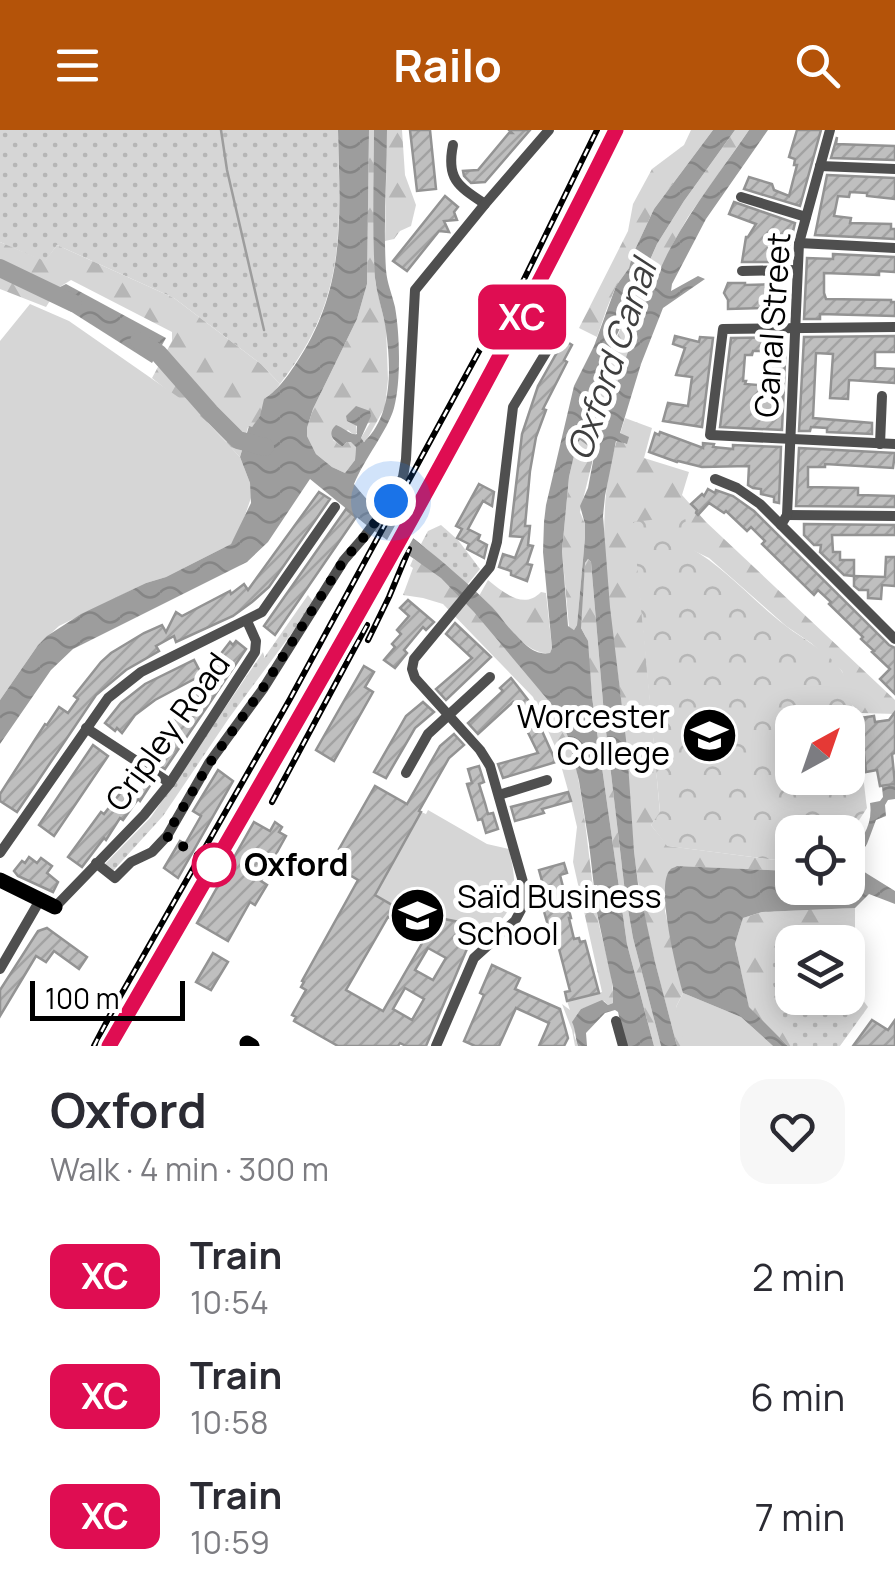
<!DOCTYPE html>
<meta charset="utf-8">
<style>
:root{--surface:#fff;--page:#f7f7f7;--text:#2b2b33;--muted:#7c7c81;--accent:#b45309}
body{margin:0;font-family:Manrope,sans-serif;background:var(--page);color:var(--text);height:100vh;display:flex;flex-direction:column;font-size:38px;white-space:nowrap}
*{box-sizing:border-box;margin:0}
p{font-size:32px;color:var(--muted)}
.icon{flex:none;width:55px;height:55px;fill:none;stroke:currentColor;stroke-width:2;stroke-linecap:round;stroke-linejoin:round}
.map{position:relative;height:916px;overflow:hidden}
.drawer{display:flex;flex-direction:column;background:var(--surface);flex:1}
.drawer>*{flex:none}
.badge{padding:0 20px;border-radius:15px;font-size:35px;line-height:65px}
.needle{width:65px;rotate:40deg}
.buttons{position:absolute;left:775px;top:575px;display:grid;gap:20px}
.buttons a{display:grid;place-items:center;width:90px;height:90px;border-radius:20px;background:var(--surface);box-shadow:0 5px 25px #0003;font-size:50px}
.scale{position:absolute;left:30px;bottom:25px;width:155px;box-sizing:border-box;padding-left:10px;border:5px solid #000;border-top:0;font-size:28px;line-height:35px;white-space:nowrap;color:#000;-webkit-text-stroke:8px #fff;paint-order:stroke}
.you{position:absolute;width:50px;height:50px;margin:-25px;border:8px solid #fff;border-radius:50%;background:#1a73e8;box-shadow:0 0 0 15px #1a73e833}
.map>.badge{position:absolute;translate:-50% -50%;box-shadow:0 0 0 5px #fff}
.round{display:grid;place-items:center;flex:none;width:105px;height:105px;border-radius:30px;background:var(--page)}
.headline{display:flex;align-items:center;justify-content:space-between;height:170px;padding:0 50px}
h1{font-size:48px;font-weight:700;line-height:75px}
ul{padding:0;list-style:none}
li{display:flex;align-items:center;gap:30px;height:120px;padding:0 50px}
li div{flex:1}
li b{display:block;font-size:38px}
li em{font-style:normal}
li .badge{min-width:110px;font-weight:700;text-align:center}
header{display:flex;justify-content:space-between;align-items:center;height:130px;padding:0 50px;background:var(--accent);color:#fff;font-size:45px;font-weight:700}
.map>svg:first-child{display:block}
</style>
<header><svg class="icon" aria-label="menu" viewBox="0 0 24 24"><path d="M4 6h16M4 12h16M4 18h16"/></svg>Railo<svg class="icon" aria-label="search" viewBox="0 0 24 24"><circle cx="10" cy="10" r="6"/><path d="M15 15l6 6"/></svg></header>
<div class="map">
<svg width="895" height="916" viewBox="0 0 895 916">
<defs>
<pattern id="grass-dots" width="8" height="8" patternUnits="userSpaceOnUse" patternTransform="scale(2.5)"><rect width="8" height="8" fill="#d6d6d6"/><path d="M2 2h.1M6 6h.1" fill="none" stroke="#b6b6b6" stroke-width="1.8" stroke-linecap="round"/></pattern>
<pattern id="forest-firs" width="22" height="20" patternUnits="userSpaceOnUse" patternTransform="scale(2.5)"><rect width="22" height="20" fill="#d6d6d6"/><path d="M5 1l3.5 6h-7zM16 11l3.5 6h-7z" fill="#b6b6b6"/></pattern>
<pattern id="park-crowns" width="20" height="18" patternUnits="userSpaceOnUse" patternTransform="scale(2.5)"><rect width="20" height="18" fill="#d6d6d6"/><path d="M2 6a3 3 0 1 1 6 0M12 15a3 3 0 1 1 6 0" fill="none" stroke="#b6b6b6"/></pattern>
<pattern id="water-waves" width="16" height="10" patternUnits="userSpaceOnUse" patternTransform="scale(2.5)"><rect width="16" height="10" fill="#9d9d9d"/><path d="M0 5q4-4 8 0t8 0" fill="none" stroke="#858585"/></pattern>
<pattern id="building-hatch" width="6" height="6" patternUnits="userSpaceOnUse" patternTransform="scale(2.5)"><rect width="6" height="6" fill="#bfbfbf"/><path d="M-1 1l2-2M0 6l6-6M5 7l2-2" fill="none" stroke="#a2a2a2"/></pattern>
</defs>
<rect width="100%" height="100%" fill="#fff"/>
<g fill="url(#grass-dots)">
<path d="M0 0H338C340 101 347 169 280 254L261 234 174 168 57 115 45 132 0 112Z"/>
<polygon points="441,395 458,410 480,439 467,455 421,414 428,401"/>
<polygon points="308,465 314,473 229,588 163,686 112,742 105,734 151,687 263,522 264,528"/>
<polygon points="855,778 855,798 846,812 792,812 792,868 848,868 848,850 868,877 840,916 788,916 743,788"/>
</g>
<g fill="url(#forest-firs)">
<polygon points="369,0 374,0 375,151 386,198 388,249 385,277 366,311 361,311 361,308 370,293 356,295 357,303 354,305 348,300 333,310 342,317 347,312 352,312 356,317 355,330 345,343 332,337 316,324 307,306 307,298 313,279 357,189 367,154"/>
<polygon points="387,0 402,0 405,45 416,75 411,96 400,101 394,109 385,111"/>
<polygon points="691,0 713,0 654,79 632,126 629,138 616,156 607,178 597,207 579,198 628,101 633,74 652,39 684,15"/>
<polygon points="735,0 749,0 688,87 670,119 607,281 593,280 584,283 657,114 684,71"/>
<path d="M0 112 45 131 57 115 174 168 261 234 280 254C269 267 264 284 252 297H248L240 327 209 294 152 248 172 211V202L71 150 58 158 46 177 0 159Z"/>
<path d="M625 288 652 298 644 328 689 342 682 365 706 392 895 570V584L861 583 852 575 842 541 811 513 786 496 709 428 634 392 660 683 651 695 668 716 792 732V741L677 736 665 781 683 863 676 877 711 916H677C663 862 647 807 638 752 629 691 628 629 621 569 611 486 591 391 617 310L626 314 620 304Z"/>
<polygon points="580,310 595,321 580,382 585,394 585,408 577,495 574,500 569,497 562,421 569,347 577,313"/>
<path d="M413 429C445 443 470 476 492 502 514 529 542 555 560 586 568 602 572 620 576 637 586 686 589 734 597 783 601 812 615 844 613 873L608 875 604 871 581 879 574 905 578 916H575L572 900 562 874 570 880 567 871 602 862 573 732 577 697 571 671 557 621 533 567 443 474 423 468 403 465 413 438 410 436Z"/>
<polygon points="588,429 591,432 604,584 625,762 633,808 661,916 654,916 627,814 592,567 586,507 580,496 585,433"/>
<path d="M488 450C504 463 524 480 541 462L546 463 552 518 550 523C524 527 498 482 479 466Z"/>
<polygon points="855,778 855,798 795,806 777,814 767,835 792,916 788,916 749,878 735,814 743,788 762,782"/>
</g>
<path fill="url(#park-crowns)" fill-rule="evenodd" d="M685 386 689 417C726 438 753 471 786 496 804 510 827 521 841 540 855 560 863 649 867 678L848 707V702H792V732L667 716 651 695 660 682 633 392ZM792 592H848V648H792Z"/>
<g fill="#d6d6d6">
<polygon points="30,174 69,191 181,269 209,294 240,327 250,353 252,365 242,394 231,414 166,447 146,453 59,496 38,515 0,570 0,211"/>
<path d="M428 680 487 714 509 719C516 750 521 779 490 799L444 789 434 806C431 789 427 763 402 771 397 773 391 777 386 778L388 772 375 764 421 682 426 684Z"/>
<polygon points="683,863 741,887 773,916 685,916 676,877"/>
</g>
<g fill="url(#water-waves)" fill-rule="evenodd">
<path d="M338 0H369L367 154 357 189 313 279 307 298V306L316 324 332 337 345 343 355 330 356 317 351 312H347L342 317C334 311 326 304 336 295 343 297 351 306 357 304V296L347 291 346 286 356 276 370 281 371 286 361 308 364 312C393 285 391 237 386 201 384 184 377 166 375 148 372 99 374 49 374 0H387C387 47 383 93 386 140 387 153 392 164 395 177 400 205 401 251 394 278 388 300 364 329 354 354 374 380 391 391 417 411 442 431 469 454 492 477 500 485 505 494 512 501 523 512 533 526 550 523L552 518 543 422 544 392 546 375 574 256 594 216 616 156 629 138 632 126 654 79 713 0H735L684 71 657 114 594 257 585 283 607 280C628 226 645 165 672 115 694 75 723 38 749 0H768L706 89 672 154 671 161 698 146 705 149 663 178 641 234 620 303 629 307 627 314 616 311 605 366 603 386 610 477 627 618 634 721 638 754 655 832 677 916H661L633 808 625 762 604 584 591 432 588 429 585 433 581 498 588 511 592 567 627 814 654 916H626L618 882 615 880 605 883 586 903 587 916H578C575 908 576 900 572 892L581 879 602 870 608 875 613 873V857L597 783 589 714 579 651 568 607 558 582 474 482 441 448 370 398 310 349 268 412 247 432 73 519 51 540 0 614V570L38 515 47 506 81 484 146 453 166 447 231 414 251 373 250 353 240 327 249 296 252 297 260 286 264 269C276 262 287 247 295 235 347 159 340 87 338 0ZM580 310 595 321 588 358 580 376 585 394V408L577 495 574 500 568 496 562 421 569 347 577 313Z"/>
<polygon points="66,154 166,208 152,233 51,169 58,158"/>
<path d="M895 655V669L888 670 885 675 886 686 876 690 867 714 853 735 895 761V774L869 764 855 778 762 782 743 788 735 814 749 877 788 916H773L741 887 683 863C677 843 655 755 670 740 671 738 674 738 677 736L792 741V758L850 759 855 751 852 746 848 744V724C863 710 873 694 870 673L880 671 883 667 882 657Z"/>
</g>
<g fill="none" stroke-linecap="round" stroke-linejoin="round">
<polyline stroke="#9d9d9d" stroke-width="2.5" points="221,0 227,40 264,200"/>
<g stroke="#9d9d9d" stroke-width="18">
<polyline points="0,138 73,173"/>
<polyline points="139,211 158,223 210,282 238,310 265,317"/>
</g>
</g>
<g fill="url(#building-hatch)" stroke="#939393" stroke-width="2.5" fill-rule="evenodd">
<polygon points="410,0 430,0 436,59 417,61"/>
<polygon points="509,0 530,0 485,52 471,53 464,46 463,41 478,40 509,3 512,3"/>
<polygon points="797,0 821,0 800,76 744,59 749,47 772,54 774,60 789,66 797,35 794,35 795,29 789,27"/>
<polygon points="837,7 836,14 895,16 895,30 831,28"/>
<polygon points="827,45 895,48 895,69 867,66 867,63 850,62 849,67 838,66 834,86 851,88 850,93 891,94 891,99 895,99 895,109 815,105"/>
<polygon points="445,66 458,77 454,82 457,90 444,91 449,102 439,101 407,141 393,131"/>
<polygon points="734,72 795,93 788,122 772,116 771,132 742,132 746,107 748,107 756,94 729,84"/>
<polygon points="833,124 895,127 895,142 879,141 879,145 824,143 824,163 826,169 891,170 891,172 895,172 895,186 820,184 820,189 804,189 807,128 833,129"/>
<polygon points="728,153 745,153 745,155 783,154 783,157 788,159 788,170 783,172 783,187 766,187 766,178 728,179 728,170 724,163"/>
<polygon points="675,206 699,212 700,207 713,208 702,297 663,291 668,273 688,276 692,247 676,245 685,218 673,214"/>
<polygon points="895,206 895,222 875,222 875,238 895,239 895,253 849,250 848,269 830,268 833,224 816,223 813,288 872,293 872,304 827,302 827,298 811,297 810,301 799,301 804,207"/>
<path d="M786 207 782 300 720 297 731 208ZM753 221H770L771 256 745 254 746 251H743L745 225H752Z"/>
<polygon points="564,210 572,215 564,230 567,232 543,279 546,280 536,307 530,341 525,396 530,396 528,415 533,416 527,434 532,435 527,451 511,445 511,441 499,437 503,424 515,428 523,407 510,406 522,304 538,256"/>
<polygon points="660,302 703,318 703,313 714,314 713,317 733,319 733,315 781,317 779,373 774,372 774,367 761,364 761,359 753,358 748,355 749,336 702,337 678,331 677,332 649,322 655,303 659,305"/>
<polygon points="799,318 895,323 893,338 825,334 825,337 808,337 808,357 858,358 858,365 895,366 895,377 796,376"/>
<polygon points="479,354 494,362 492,376 483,371 468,399 480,405 478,410 487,415 484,428 467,419 469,414 457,408 462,399 456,396"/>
<polygon points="708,359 715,363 716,360 733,366 754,381 889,515 895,518 895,564 880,549 890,539 872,522 874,521 861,509 863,507 829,474 831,472 818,460 814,465 762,414 765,411 751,397 747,401 726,381 724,383 709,373 698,385 696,383 697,380 691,374 702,364 704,366"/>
<polygon points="319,362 330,369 269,457 252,472 233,486 176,512 174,506 156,516 159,521 126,540 96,565 17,682 0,671 0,664 45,594 47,595 59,577 68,583 78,569 74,566 101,532 111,523 144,503 162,495 166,502 176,482 182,486 230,461 231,464 244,454 248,460"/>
<polygon points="346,379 356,387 275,505 264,496"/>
<polygon points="804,394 895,395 895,405 832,405 833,422 840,422 840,430 854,430 854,446 844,445 820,422 821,415 814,415 804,405"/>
<polygon points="886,427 895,427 895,456 882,455 881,469 868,468 868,460 859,460 854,456 854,446 885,447"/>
<polygon points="408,470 434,492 426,500 423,497 404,520 407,523 395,538 384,530 395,517 392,514 401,504 397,500 409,486 400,478"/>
<polygon points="455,493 491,527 446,570 436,559 472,528 446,504"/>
<polygon points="236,511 246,519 165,639 147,627 200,546 155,570 135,585 122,603 117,598 115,601 105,593 121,573 145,554 194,530 203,547 230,512 233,515"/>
<polygon points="364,536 374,542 365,557 373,562 334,631 316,620"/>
<polygon points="511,548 528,570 556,632 503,648 498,634 538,623 513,572 478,604 468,593 503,561 500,558"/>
<polygon points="423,572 434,582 415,598 386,648 374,642 406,586"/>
<polygon points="895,582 895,623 892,624 895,654 880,656 877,640 866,642 860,588 874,586 875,592 889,590"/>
<path d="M454 604 464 615 449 628 419 681 421 682 375 765 394 776 409 770 421 773 430 782 437 801 444 789 479 796 469 814 426 916H406L400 913 398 916H338L294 891 296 887 292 885 306 860 301 857 304 852 302 851 358 750 333 735 342 721 339 719 375 656 407 674 440 616ZM388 787 425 808 383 881 346 860ZM428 818 446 828 433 850 415 840ZM405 858 424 869 412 890 393 879Z"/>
<polygon points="93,615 108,626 54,706 39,695"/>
<polygon points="479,636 484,652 479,654 485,673 488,684 493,683 498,699 486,703 482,689 478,690 467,654 472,653 468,639"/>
<polygon points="218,640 233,651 178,748 164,738 180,711 185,714 201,686 193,681"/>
<polygon points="136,643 151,654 140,671 138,669 123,690 120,688 106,710 104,708 82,737 68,727 101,682 104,684"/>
<polygon points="568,662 571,671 542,679 544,683 515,691 511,677"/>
<polygon points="254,692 270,701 275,692 282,697 279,702 286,706 261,751 267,755 255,775 250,772 228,811 197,793"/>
<polygon points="29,727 37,733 41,728 52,736 47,743 58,752 53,762 18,746 14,741 22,731 25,733"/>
<polygon points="564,733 567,743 560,745 571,788 569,788 574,809 579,808 580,812 585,811 599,863 567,871 565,862 570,861 558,815 554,816 543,778 549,776 539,740"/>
<polygon points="47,798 87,827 79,839 54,821 46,832 36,826 0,886 0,860 38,801"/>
<polygon points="213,823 228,832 211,860 196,852"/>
<polygon points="492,835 520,848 515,859 560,879 568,908 564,916 539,916 549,893 516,878 499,916 475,916 464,911 484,865 480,863"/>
<polygon points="872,890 888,900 895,890 895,916 853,916"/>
</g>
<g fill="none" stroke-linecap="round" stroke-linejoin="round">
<g stroke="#4f4f4f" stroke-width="10">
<path d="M453 15C446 49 458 56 485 74"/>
<polyline points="820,36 895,39"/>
<polyline points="741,67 806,87"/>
<polyline points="799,113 895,118"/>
<polyline points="742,141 797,140"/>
<polyline points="895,197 723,199 710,305 895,314"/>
<polyline points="880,314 882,266"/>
<polyline points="715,349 737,358 760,374 895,509"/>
<polyline points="787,385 895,386"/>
<polyline points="781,395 787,385 799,113 830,0"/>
<polyline points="86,598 170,653"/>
<polyline points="406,643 428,604 490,547"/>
<polyline points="499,665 547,650"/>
<polyline points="0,723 108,568 141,542 262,482 335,377"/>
<polyline points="96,733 115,748 131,732 152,722 167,706 209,633 263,559 344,430 364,407 391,371 403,347 406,329 415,160 485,74 549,0"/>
<polyline points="55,777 144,685 170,653 255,522 256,511 247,491"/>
<polyline points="0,839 40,770"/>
<polyline points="616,891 623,916"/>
<polyline points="436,916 474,828 515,791 523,776 525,759 490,636 480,620 415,548 412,539 414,529 490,437 497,412 513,277 565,191"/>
</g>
<g stroke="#000" stroke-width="15">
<polyline points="0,750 55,777"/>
<polyline points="247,913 252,916"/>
</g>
<defs>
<g id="rail">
<polyline points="507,184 597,0"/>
<polyline points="368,510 389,467 409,419"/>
<polyline points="272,672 367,495"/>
<polyline points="94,916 118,870 290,569 508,168"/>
<path d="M109 916C284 614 462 313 616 0"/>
</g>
</defs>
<use href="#rail" stroke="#000" stroke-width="6"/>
<use href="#rail" stroke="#fff" stroke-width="2.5" stroke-dasharray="8" stroke-linecap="butt"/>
</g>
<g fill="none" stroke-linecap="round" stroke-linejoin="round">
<defs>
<path id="line" d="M109 916C284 614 462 313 616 0"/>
</defs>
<use href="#line" stroke="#fff" stroke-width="22"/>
<use href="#line" stroke="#df0d52" stroke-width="15"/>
<polyline stroke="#000" stroke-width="10" stroke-dasharray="0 18" points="214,735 166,706 209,634 263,558 344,430 364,407 391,371"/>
</g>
<defs>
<symbol id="university-disc" viewBox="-11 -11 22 22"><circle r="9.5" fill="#000" stroke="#fff"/><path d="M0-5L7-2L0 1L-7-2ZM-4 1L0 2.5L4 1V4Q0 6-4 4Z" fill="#fff"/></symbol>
</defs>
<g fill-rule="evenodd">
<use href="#university-disc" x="678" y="574" width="63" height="63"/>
<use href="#university-disc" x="386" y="754" width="63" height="63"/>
</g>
<circle fill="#fff" stroke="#df0d52" stroke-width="5" cx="214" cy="735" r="20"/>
<g text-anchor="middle" stroke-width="10" stroke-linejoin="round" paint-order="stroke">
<g font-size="32" fill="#000" stroke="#fff">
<text transform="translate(773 195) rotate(-86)" y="11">Canal Street</text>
<text transform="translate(168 602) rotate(-54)" y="11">Cripley Road</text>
</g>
<g font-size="32" fill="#000" stroke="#fff" text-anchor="end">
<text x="670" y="598">Worcester<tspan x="670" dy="37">College</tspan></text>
<text x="457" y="778" text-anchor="start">Saïd Business<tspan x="457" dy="37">School</tspan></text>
</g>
<g font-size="32" font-weight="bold" fill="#000" stroke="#fff" text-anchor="start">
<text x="244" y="746">Oxford</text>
</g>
<g font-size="35" font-style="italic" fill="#3e3e3e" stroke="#fff">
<text transform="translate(612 230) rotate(-71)" y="12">Oxford Canal</text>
</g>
</g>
</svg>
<div class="buttons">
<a><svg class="needle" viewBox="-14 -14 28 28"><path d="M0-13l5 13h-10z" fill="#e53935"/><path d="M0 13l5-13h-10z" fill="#7c7c81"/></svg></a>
<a><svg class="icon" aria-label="locate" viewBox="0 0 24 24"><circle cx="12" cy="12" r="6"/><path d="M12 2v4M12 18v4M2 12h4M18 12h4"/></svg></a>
<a><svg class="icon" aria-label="layers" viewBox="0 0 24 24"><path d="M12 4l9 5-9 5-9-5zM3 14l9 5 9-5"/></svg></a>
</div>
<div class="scale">100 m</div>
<div class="you" style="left:391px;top:371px"></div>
<b class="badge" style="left:522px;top:187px;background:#df0d52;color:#fff">XC</b>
</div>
<section class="drawer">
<div class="headline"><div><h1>Oxford</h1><p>Walk · 4 min · 300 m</p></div><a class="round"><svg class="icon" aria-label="heart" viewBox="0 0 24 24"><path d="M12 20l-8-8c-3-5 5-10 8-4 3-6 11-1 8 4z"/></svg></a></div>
<ul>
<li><span class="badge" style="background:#df0d52;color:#fff">XC</span><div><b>Train</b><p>10:54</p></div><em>2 min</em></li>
<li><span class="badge" style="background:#df0d52;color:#fff">XC</span><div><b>Train</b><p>10:58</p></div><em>6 min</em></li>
<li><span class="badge" style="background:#df0d52;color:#fff">XC</span><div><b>Train</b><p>10:59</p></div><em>7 min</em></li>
</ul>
</section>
